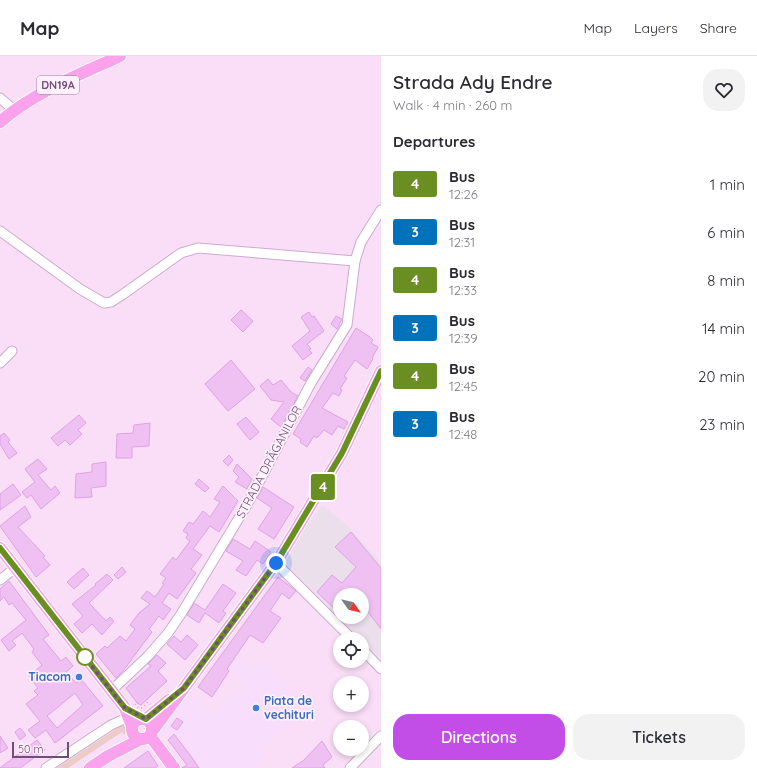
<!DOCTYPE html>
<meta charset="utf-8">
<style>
:root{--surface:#fff;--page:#f2f2f3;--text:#2b2b33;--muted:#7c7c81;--line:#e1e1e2;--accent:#c24ee7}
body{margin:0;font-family:Quicksand,sans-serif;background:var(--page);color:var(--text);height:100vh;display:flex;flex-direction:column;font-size:15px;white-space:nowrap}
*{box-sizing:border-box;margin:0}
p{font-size:13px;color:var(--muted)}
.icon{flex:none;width:22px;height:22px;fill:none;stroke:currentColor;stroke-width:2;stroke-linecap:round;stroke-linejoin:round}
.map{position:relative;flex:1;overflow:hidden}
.sheet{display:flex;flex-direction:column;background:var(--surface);width:376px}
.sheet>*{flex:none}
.badge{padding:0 8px;border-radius:3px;font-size:14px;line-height:26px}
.needle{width:26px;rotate:124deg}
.controls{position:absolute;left:333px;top:532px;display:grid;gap:8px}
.controls a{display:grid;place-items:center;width:36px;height:36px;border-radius:50%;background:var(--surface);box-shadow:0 2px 6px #0003;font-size:20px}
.scale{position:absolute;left:12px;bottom:10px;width:57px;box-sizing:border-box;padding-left:4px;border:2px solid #744c78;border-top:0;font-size:11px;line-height:14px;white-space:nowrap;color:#744c78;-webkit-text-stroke:3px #fff0fd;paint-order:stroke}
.you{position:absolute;width:20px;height:20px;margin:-10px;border:3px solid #fff;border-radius:50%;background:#1a73e8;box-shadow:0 0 0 6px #1a73e833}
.map>.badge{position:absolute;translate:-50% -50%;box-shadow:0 0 0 2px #fff}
h2{padding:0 12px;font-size:15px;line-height:36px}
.round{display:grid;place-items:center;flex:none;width:42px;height:42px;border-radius:16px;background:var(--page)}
.summary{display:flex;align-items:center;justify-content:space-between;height:68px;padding:0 12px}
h1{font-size:19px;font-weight:600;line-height:30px}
.primary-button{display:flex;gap:8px;margin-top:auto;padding:8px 12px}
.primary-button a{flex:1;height:46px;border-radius:16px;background:var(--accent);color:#fff;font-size:16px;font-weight:600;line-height:46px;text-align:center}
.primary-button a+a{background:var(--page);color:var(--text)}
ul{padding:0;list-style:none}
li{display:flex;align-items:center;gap:12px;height:48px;padding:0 12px}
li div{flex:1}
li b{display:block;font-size:15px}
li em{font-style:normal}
li .badge{min-width:44px;font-weight:700;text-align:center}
header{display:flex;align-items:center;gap:24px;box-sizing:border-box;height:56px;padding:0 20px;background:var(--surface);border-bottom:1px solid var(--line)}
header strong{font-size:19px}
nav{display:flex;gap:22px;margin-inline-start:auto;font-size:14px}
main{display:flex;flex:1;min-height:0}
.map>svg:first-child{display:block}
</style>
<header>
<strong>Map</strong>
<nav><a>Map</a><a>Layers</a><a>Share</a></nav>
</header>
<main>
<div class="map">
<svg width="381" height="712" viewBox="0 0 381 712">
<rect width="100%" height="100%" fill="#fde9fa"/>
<path fill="#faddf7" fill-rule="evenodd" d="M0 0H381V712H0ZM340 539H362V561H340ZM340 583H362V605H340ZM340 627H362V649H340ZM340 671H362V693H340Z"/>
<polygon fill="#f8ddfd" points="221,593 251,615 263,604 284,627 283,629 291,638 286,644 301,662 271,680 273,684 258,693 266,704 255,712 188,712 160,674 187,639 214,657 224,647 246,634 218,598"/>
<path fill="#ecdfec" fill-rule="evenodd" d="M322 449 346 468 381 507V603L283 504ZM340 539H362V561H340Z"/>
<polygon fill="#ebccc7" points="123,667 127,674 124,679 122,676 68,712 57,712 119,671 118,669"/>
<g fill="#efc1f3" stroke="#e0a1e5" fill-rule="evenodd">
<polygon points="241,254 253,265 243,276 231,264"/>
<polygon points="309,256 312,261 314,260 324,275 307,288 311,293 309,294 312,297 303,304 292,290 310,275 301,261"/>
<polygon points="336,260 342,263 337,273 331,268"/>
<polygon points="356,272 370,281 373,284 371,287 378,291 372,302 373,303 367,313 355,304 344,320 347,322 340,333 342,334 339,340 333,337 322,352 348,366 344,373 338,370 332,379 324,374 317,382 314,380 307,391 300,386 301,383 293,378"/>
<polygon points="231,304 255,333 228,355 205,328"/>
<polygon points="308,311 312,314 305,325 300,322"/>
<polygon points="268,323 273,329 281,324 291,336 298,340 281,371 271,363 284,346 271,344 260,330"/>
<polygon points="79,359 86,367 78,374 82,378 70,389 65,384 58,390 51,382"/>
<polygon points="246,361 259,376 250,384 237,368"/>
<polygon points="150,367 149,390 132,391 132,402 116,402 117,378 133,377 134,369"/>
<polygon points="4,377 10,384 8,386 17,397 9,403 0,388 0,380"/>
<polygon points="229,399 233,404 228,410 223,405"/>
<polygon points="38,403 47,413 38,419 51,434 55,430 60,437 41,453 31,439 27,442 22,436 35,426 25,413"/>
<polygon points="106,406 106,430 91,432 92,441 75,442 76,418 92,416 92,408"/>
<polygon points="237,408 252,423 247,433 235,426 239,421 233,415"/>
<polygon points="199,423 209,432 205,436 195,428"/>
<polygon points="13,428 21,439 0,454 0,438"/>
<polygon points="223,430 238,445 219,476 210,470 193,493 202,499 191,513 196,517 177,543 169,537 162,547 171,553 163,564 159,560 149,573 152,576 123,615 116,622 96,598 105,590 107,592 120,580 126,585 135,573 130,569 139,557 150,548 141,542 147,535 155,541 164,528 162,527 166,522 160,518 173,501 176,504 190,485 186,482 188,478 183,475 189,466 193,468 203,455 210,461 220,446 214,443"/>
<polygon points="263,431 294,451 274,483 258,473 272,452 257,442"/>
<polygon points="25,450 31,461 18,471 45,500 43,501 50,509 36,521 0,470"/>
<polygon points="351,476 381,512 381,573 362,548 362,539 340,539 340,558 317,536 332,519 342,527 356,511 335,491"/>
<polygon points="233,483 250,493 255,485 271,496 263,508 257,504 246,520 236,514 243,505 226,495"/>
<polygon points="122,511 126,516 118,523 114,519"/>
<polygon points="83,512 89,519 74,533 67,526"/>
<polygon points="107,518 113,524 89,547 106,565 110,561 114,565 102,579 92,568 82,577 74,568 83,560 72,548 96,529 95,528"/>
<polygon points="278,521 296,535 289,543 282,537 270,555 281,562 263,587 250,579 227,613 229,615 212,641 198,631"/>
<path d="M9 525 49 579 43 583 61 605 66 601 73 610 66 616 76 627 81 623 103 650 55 687 46 674 35 682 28 674 40 665 26 648 38 639 34 635 38 632 29 620 42 609 32 596 34 593 22 577 12 585 16 589 9 595 1 584 26 564 12 547 9 549 4 541 0 545V533ZM75 637 83 649 57 672 47 660Z"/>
<polygon points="223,528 236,537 223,555 226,557 219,567 205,557 199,567 187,559 194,547 205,554"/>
<polygon points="187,579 198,589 185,604 167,588 174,580 181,586"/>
<polygon points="157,599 166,607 158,615 167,625 141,649 137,647 126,632 151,610 148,608"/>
<polygon points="177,662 183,666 177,674 171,670"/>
<polygon points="20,672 26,679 20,684 15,676"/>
<polygon points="174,678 193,703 199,712 182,712 187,709 168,684"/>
<polygon points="0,680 8,692 0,697"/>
<polygon points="37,684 45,694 20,712 0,712"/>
<polygon points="322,685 332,701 323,709 325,712 292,712 304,704"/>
<polygon points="148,695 158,710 155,712 124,712"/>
</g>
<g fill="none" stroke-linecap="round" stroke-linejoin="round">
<defs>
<g id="minor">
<polyline points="0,42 14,54"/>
<polyline points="0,175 80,233 104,247 111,246 122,239 181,197 198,192 355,205"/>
<polyline points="0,307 12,295"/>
<polyline points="276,507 352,583"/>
<polyline points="0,524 15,512"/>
<polyline points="362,593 381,613"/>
<polyline points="111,635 148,600 168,577 181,558 248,447 311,327 347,269 355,205 361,186 381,154"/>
<polyline points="46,712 111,669 129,661"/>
<polyline points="350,712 381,680"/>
</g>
<g id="major">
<path d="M0 66C34 36 79 19 120 0"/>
<polyline points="0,492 125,652 132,670"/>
<circle cx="142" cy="673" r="10"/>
<polyline points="146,663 169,644"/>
<polyline points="153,674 276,507 342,397 381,315"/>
<polyline points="150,680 174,712"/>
<polyline points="90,712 108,700 141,683"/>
</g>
</defs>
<use href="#minor" stroke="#ccaccd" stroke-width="11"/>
<use href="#major" stroke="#fff" stroke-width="14"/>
<polyline stroke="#d4a3d8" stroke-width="1.5" stroke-dasharray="1 3" stroke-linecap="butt" points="135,648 138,652 142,652 148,646 150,648"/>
<use href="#minor" stroke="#fff" stroke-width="9"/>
<use href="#major" stroke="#fba2ec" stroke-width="12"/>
</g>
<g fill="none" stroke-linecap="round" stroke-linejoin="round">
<defs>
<polyline id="line" points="0,492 125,652 146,663 184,632 276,507 342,397 381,315"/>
</defs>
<use href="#line" stroke="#fff" stroke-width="9"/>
<use href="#line" stroke="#6b8e23" stroke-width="6"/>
<polyline stroke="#744c78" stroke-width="4" stroke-dasharray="0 7.2" points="85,601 82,598 125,652 146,663 184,632 276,507"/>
</g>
<circle fill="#fff" stroke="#6b8e23" stroke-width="2" cx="85" cy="601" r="8"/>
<g fill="#3f7fe0" stroke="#fff0fd" stroke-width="1.5">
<circle cx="79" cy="621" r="4"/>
<circle cx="256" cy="652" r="4"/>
</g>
<g text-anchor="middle" stroke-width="3.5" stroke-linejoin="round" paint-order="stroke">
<rect fill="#fff0fd" stroke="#9e7da0" stroke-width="1" x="37" y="20" width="42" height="18" rx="3"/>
<g font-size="11" font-weight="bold" fill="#744c78">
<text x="58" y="33">DN19A</text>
</g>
<g font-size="12" fill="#744c78" stroke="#fff0fd">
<text transform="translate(269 406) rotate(-62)" y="4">STRADA DRĂGANILOR</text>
</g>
<g font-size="12" font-weight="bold" fill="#366cbe" stroke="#fff0fd" text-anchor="end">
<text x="71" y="625">Tiacom</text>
<text x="264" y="649" text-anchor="start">Piata de<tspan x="264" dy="14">vechituri</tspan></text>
</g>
</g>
</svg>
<div class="controls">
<a><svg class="needle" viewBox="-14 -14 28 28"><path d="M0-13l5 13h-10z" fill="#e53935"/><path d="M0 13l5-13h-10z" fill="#7c7c81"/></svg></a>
<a><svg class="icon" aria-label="locate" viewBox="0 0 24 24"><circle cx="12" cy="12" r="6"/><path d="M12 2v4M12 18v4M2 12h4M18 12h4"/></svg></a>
<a>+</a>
<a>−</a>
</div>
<div class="scale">50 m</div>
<div class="you" style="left:276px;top:507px"></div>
<b class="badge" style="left:323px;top:431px;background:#6b8e23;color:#fff">4</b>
</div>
<section class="sheet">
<div class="summary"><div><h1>Strada Ady Endre</h1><p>Walk · 4 min · 260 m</p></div><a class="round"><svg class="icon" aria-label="heart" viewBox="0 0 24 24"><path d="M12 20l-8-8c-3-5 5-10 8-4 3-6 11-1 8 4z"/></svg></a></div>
<h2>Departures</h2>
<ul>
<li><span class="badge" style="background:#6b8e23;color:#fff">4</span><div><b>Bus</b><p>12:26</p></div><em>1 min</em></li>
<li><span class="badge" style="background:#0072bc;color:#fff">3</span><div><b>Bus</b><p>12:31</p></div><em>6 min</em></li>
<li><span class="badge" style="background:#6b8e23;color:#fff">4</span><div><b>Bus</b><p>12:33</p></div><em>8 min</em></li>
<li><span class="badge" style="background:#0072bc;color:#fff">3</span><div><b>Bus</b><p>12:39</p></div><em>14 min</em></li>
<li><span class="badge" style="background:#6b8e23;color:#fff">4</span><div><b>Bus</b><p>12:45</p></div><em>20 min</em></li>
<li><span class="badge" style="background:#0072bc;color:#fff">3</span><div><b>Bus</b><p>12:48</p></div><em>23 min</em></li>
</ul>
<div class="primary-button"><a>Directions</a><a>Tickets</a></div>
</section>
</main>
